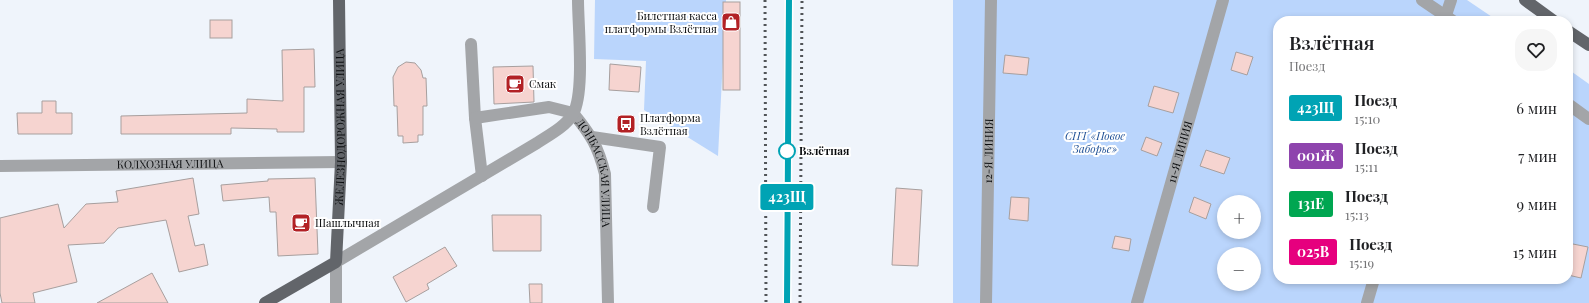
<!DOCTYPE html>
<html lang="ru">
<meta charset="utf-8">
<style>
:root{--surface:#fff;--page:#f6f6f6;--text:#202124;--muted:#757577}
body{margin:0;font-family:"Playfair Display",serif;background:var(--page);color:var(--text);height:100vh;display:flex;flex-direction:column;font-size:15px;white-space:nowrap}
*{box-sizing:border-box;margin:0}
p{font-size:13px;color:var(--muted)}
.icon{flex:none;width:22px;height:22px;fill:none;stroke:currentColor;stroke-width:2;stroke-linecap:round;stroke-linejoin:round}
.map{position:relative;flex:1;overflow:hidden}
.details{position:absolute;left:1273px;top:16px;width:300px;height:268px;display:flex;flex-direction:column;background:var(--surface);border-radius:16px;box-shadow:0 2px 6px #0003}
.details>*{flex:none}
.badge{padding:0 8px;border-radius:3px;font-size:14px;line-height:26px}
.tools{position:absolute;left:1217px;top:195px;display:grid;gap:8px}
.tools a{display:grid;place-items:center;width:44px;height:44px;border-radius:50%;background:var(--surface);box-shadow:0 2px 6px #0003;font-size:20px}
.map>.badge{position:absolute;translate:-50% -50%;box-shadow:0 0 0 2px #fff}
.round{display:grid;place-items:center;flex:none;width:42px;height:42px;border-radius:16px;background:var(--page)}
.headline{display:flex;align-items:center;justify-content:space-between;height:68px;padding:0 16px}
h1{font-size:19px;font-weight:600;line-height:30px}
ul{padding:0;list-style:none}
li{display:flex;align-items:center;gap:12px;height:48px;padding:0 16px}
li div{flex:1}
li b{display:block;font-size:15px}
li em{font-style:normal}
li .badge{min-width:44px;font-weight:700;text-align:center}
.map>svg:first-child{display:block}
</style>
<div class="map">
<svg width="1589" height="303" viewBox="0 0 1589 303">
<rect width="100%" height="100%" fill="#eff4fb"/>
<g fill="#bad5fc" fill-rule="evenodd">
<polygon points="595,0 726,0 718,156 644,110 646,61 594,59"/>
<path d="M953 0H1467L1498 21H1278V279H1568V69L1589 84V303H953ZM1224 202H1254V232H1224ZM1224 254H1254V284H1224Z"/>
</g>
<g fill="#f6d4d0" stroke="#a79f9e">
<rect x="723" y="2" width="17" height="88"/>
<rect x="210" y="20" width="22" height="18"/>
<polygon points="314,49 315,87 304,87 304,132 277,132 277,129 231,128 231,134 121,134 121,116 247,113 247,99 283,101 282,50"/>
<polygon points="1236,52 1253,57 1247,75 1231,70"/>
<polygon points="1005,55 1029,58 1027,75 1003,73"/>
<polygon points="406,62 415,63 421,70 423,78 426,78 427,106 423,106 423,135 418,135 418,142 403,143 403,136 398,136 397,106 394,106 393,77 398,67"/>
<polygon points="610,64 641,67 639,92 609,90"/>
<polygon points="533,66 534,102 494,104 493,67"/>
<polygon points="1154,86 1179,93 1173,113 1148,106"/>
<polygon points="42,101 56,101 56,113 72,113 72,134 18,134 17,113 42,113"/>
<polygon points="1146,137 1162,143 1157,156 1141,150"/>
<polygon points="1206,150 1230,158 1224,174 1200,166"/>
<polygon points="193,178 199,214 188,216 195,246 204,244 208,265 179,272 166,220 118,228 104,243 68,245 77,282 33,293 35,303 2,303 0,293 0,218 58,204 64,228 86,204 118,202 116,191"/>
<polygon points="315,178 318,254 278,256 276,212 270,212 269,197 223,201 221,185 268,181 268,179"/>
<polygon points="896,188 922,190 918,266 892,265"/>
<polygon points="1011,197 1029,198 1028,221 1009,219"/>
<polygon points="1194,197 1211,204 1206,219 1189,212"/>
<polygon points="492,215 541,215 541,251 493,251"/>
<polygon points="1115,236 1131,239 1129,251 1112,248"/>
<polygon points="1568,243 1588,247 1581,278 1568,275"/>
<polygon points="445,247 457,266 427,284 429,289 406,302 393,277"/>
<polygon points="152,273 168,303 97,303"/>
<polygon points="529,284 542,284 542,303 530,303"/>
</g>
<g fill="none" stroke-linecap="round" stroke-linejoin="round">
<g stroke="#a3a5a8" stroke-width="12">
<polyline points="1422,0 1453,21"/>
<polyline points="1444,21 1451,0"/>
<polyline points="471,44 475,118 482,176"/>
<polyline points="1568,104 1589,119"/>
<path id="s1" d="M573 113C591 135 598 146 605 174L608 303"/>
<polyline points="475,118 549,107 573,113"/>
<polyline points="592,137 660,147 653,207"/>
<path id="s2" d="M0 166 341 162"/>
<path d="M336 303V262L537 143C549 135 565 127 573 114 585 93 578 26 578 0"/>
<path id="s3" d="M986 303 991 0"/>
<path id="s4" d="M1137 303 1223 0"/>
<polyline points="1367,303 1374,279"/>
</g>
<g stroke="#62656a" stroke-width="12">
<polyline points="1525,0 1554,21"/>
<polyline points="1568,31 1589,45"/>
<path id="s5" d="M265 303 336 262 341 162 339 0"/>
</g>
<g stroke="#515458" stroke-width="3" stroke-dasharray="2 4" stroke-linecap="butt">
<polyline points="765,0 766,303"/>
<polyline points="787,303 789,0"/>
<polyline points="800,303 802,0"/>
</g>
</g>
<g fill="none" stroke-linecap="round" stroke-linejoin="round">
<defs>
<polyline id="line" points="787,303 789,0"/>
</defs>
<use href="#line" stroke="#fff" stroke-width="9"/>
<use href="#line" stroke="#00a3b4" stroke-width="6"/>
</g>
<defs>
<symbol id="shop-square" viewBox="-11 -11 22 22"><rect x="-9" y="-9" width="18" height="18" rx="4" fill="#b22125" stroke="#fff"/><path d="M-5-2.5h2.3a2.7 3.5 0 0 1 5.4 0H5L5.5 6h-11ZM-1.5-2.5h3a1.5 2.3 0 0 0-3 0Z" fill="#fff"/></symbol>
<symbol id="cafe-square" viewBox="-11 -11 22 22"><rect x="-9" y="-9" width="18" height="18" rx="4" fill="#b22125" stroke="#fff"/><path d="M-5.5-4.5H6V0H3Q3 3.5 0 3.5H-2.5Q-5.5 3.5-5.5 0ZM3-3.2v2h1.7v-2ZM-6 4.5H4V6H-6Z" fill="#fff"/></symbol>
<symbol id="bus-square" viewBox="-11 -11 22 22"><rect x="-9" y="-9" width="18" height="18" rx="4" fill="#b22125" stroke="#fff"/><path d="M-5-6H5V4H4V6H2V4H-2V6H-4V4H-5ZM-3.5-4V0h7V-4ZM-3.5 1.2v1.5H-2V1.2ZM2 1.2v1.5H3.5V1.2Z" fill="#fff"/></symbol>
</defs>
<g fill-rule="evenodd">
<use href="#shop-square" x="720" y="11" width="22" height="22"/>
<use href="#cafe-square" x="504" y="73" width="22" height="22"/>
<use href="#bus-square" x="615" y="113" width="22" height="22"/>
<use href="#cafe-square" x="290" y="212" width="22" height="22"/>
</g>
<circle fill="#fff" stroke="#00a3b4" stroke-width="2" cx="787" cy="151" r="8"/>
<g text-anchor="middle" stroke-width="4" stroke-linejoin="round" paint-order="stroke">
<g font-size="11" fill="#0a0c0e" stroke="#fff" text-anchor="start">
<text x="717" y="20" text-anchor="end">Билетная касса<tspan x="717" dy="13">платформы Взлётная</tspan></text>
<text x="529" y="88">Смак</text>
<text x="640" y="122">Платформа<tspan x="640" dy="13">Взлётная</tspan></text>
<text x="315" y="227">Шашлычная</text>
</g>
<g font-size="11" fill="#0a0c0e" stroke="#fff">
<text dy="4" stroke="none"><textPath href="#s5" startOffset="217">ЖЕЛЕЗНОДОРОЖНАЯ УЛИЦА</textPath></text>
<text dy="4" stroke="none"><textPath href="#s3" startOffset="152">12-Я ЛИНИЯ</textPath></text>
<text dy="4" stroke="none"><textPath href="#s4" startOffset="157">11-Я ЛИНИЯ</textPath></text>
<text dy="4" stroke="none"><textPath href="#s2" startOffset="170">КОЛХОЗНАЯ УЛИЦА</textPath></text>
<text dy="4" stroke="none"><textPath href="#s1" startOffset="66">ДОНБАССКАЯ УЛИЦА</textPath></text>
</g>
<g font-size="11" font-style="italic" fill="#1e4f95" stroke="#fff">
<text x="1095" y="140">СНТ «Новое<tspan x="1095" dy="13">Заборье»</tspan></text>
</g>
<g font-size="11" font-weight="bold" fill="#0a0c0e" stroke="#fff" text-anchor="start">
<text x="799" y="155">Взлётная</text>
</g>
</g>
</svg>
<div class="tools">
<a>+</a>
<a>−</a>
</div>
<b class="badge" style="left:787px;top:197px;background:#00a3b4;color:#fff">423Щ</b>
<section class="details">
<div class="headline"><div><h1>Взлётная</h1><p>Поезд</p></div><a class="round"><svg class="icon" aria-label="heart" viewBox="0 0 24 24"><path d="M12 20l-8-8c-3-5 5-10 8-4 3-6 11-1 8 4z"/></svg></a></div>
<ul>
<li><span class="badge" style="background:#00a3b4;color:#fff">423Щ</span><div><b>Поезд</b><p>15:10</p></div><em>6 мин</em></li>
<li><span class="badge" style="background:#8e44ad;color:#fff">001Ж</span><div><b>Поезд</b><p>15:11</p></div><em>7 мин</em></li>
<li><span class="badge" style="background:#00a651;color:#fff">131Е</span><div><b>Поезд</b><p>15:13</p></div><em>9 мин</em></li>
<li><span class="badge" style="background:#e6007e;color:#fff">025В</span><div><b>Поезд</b><p>15:19</p></div><em>15 мин</em></li>
</ul>
</section>
</div>
